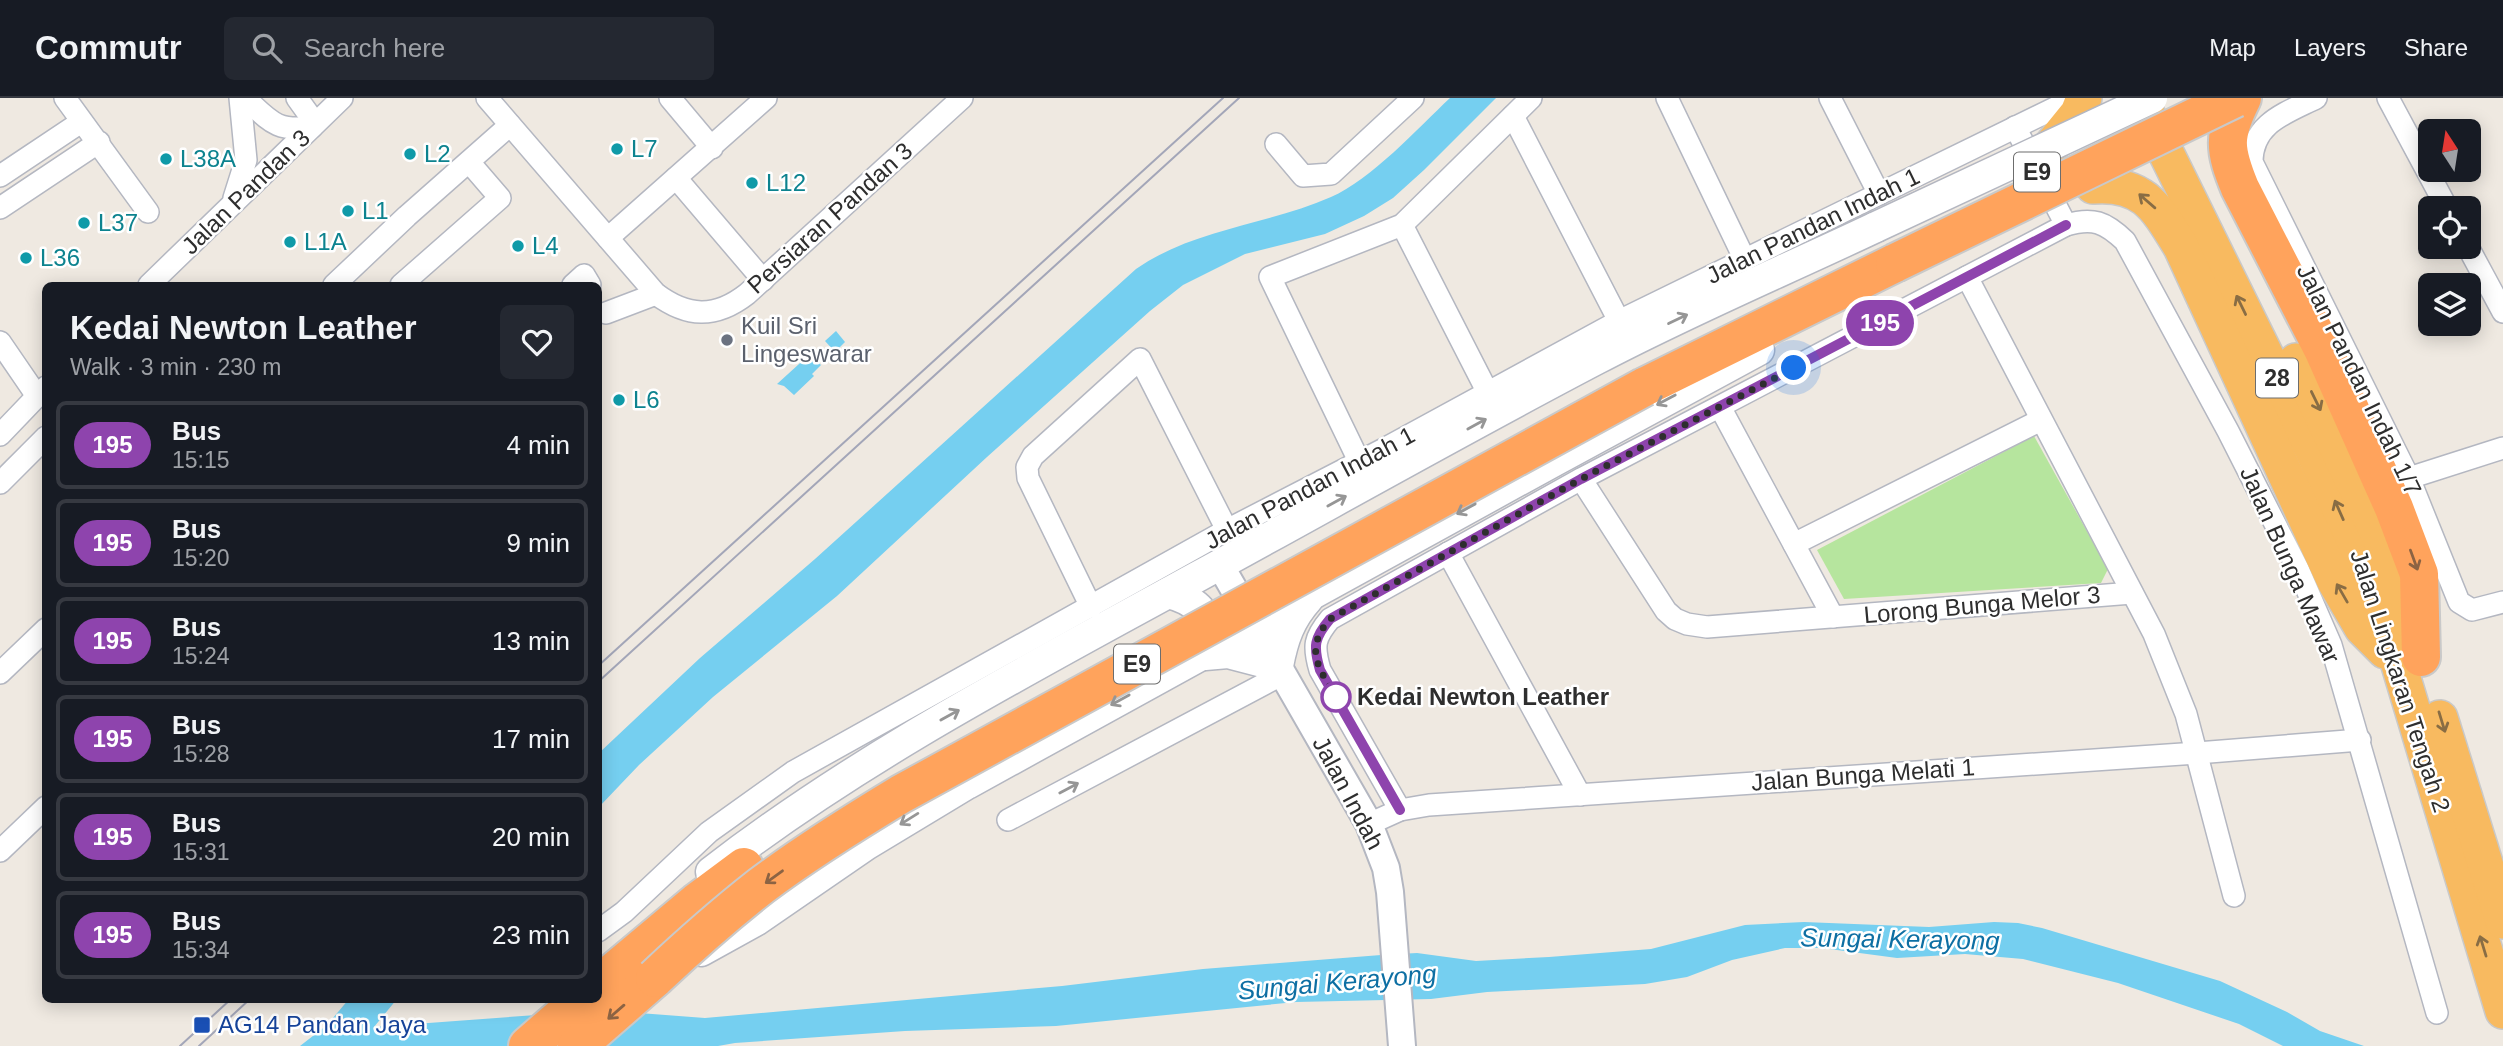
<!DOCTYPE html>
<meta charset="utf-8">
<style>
:root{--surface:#171b24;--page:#242831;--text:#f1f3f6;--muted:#9ea1a6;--line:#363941}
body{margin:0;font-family:Helvetica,sans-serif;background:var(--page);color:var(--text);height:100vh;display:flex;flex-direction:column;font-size:26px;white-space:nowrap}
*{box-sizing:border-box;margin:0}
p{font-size:23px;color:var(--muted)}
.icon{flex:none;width:38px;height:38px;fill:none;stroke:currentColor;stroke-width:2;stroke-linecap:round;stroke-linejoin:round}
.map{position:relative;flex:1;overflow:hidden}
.details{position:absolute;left:42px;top:184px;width:560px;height:721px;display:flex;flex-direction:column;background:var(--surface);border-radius:10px;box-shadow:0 4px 18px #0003}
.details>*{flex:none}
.badge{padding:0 14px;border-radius:23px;font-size:24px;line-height:46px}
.needle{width:46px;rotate:348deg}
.buttons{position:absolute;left:2418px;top:21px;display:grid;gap:14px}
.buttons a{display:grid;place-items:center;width:63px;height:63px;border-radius:10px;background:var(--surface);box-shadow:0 4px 18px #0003;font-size:35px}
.you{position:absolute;width:35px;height:35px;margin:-18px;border:5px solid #fff;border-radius:50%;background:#1a73e8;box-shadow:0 0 0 10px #1a73e833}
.map>.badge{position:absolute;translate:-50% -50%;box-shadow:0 0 0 4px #fff}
.round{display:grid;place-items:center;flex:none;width:74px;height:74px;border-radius:10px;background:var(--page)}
.head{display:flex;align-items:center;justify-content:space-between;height:119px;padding:0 28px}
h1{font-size:33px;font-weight:800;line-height:52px}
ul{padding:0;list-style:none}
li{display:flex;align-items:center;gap:21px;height:88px;margin:0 14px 10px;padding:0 14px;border:4px solid var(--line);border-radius:10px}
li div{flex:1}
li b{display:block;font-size:26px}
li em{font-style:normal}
li .badge{min-width:77px;font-weight:700;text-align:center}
header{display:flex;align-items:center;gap:42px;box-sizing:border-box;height:98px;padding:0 35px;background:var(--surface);border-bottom:2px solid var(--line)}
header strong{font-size:33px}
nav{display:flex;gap:38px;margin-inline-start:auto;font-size:24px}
.search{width:490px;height:63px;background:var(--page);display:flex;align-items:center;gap:18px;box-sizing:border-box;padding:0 24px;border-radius:10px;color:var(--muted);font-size:26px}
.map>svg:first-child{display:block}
</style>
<header>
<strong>Commutr</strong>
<div class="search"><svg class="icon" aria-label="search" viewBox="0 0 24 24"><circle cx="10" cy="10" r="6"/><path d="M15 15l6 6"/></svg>Search here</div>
<nav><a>Map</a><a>Layers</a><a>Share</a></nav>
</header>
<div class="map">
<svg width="2503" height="948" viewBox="0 0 2503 948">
<rect width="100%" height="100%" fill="#efe9e1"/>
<polygon fill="#b6e59e" points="2034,338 2108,471 2101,485 1844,501 1817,452"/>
<g fill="#75cff0">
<path d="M1450 0H1496L1424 72 1393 100 1364 118 1325 136 1245 156 1183 187 1150 213 987 359 837 498 713 599 639 667 599 709V655L700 560 815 461 1136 171C1193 131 1268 127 1331 99 1371 82 1418 30 1450 0Z"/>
<polygon points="836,233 845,244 835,254 825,243"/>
<polygon points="810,256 821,267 812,276 814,278 794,297 784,288 777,286"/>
<polygon points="1804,824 1929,829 1994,824 2018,825 2042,830 2220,883 2287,914 2320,933 2364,948 2283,948 2239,926 2118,885 2023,861 1965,856 1897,860 1822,850 1785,850 1732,862 1687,879 1645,886 1487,894 1431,901 1296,904 1056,928 905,933 735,945 718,948 300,948 327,927 349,901 397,901 374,929 550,916 626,914 705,920 1062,888 1203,871 1381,857 1417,855 1476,863 1549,859 1651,851 1745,827"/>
</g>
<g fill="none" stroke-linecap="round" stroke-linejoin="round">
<defs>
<g id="minor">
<polyline points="65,0 148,114"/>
<path d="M245 0C270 23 276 34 312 29"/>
<polyline points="297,0 315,25"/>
<path d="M487 0 656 196C687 219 715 221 747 196L962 0"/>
<polyline points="670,0 712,50"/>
<polyline points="1667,0 1745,162"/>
<polyline points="1830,0 1879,96"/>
<path d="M2316 0C2286 15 2252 25 2252 64L2409 380 2459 504 2472 512 2503 504"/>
<polyline points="2388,0 2447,110"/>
<polyline points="1513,18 1619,223"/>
<polyline points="2015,29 2066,127"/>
<polyline points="1276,46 1303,78 1331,76 1413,0"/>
<polyline points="0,78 81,24"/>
<polyline points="676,80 763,182"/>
<polyline points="234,100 246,62 240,0"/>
<polyline points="0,110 99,44"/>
<polyline points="1402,127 1488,295"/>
<polyline points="608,140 766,0"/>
<polyline points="2468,149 2503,214"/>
<polyline points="1967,179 2154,536 2186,616 2234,798"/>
<polyline points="149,187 342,0"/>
<polyline points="334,187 407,118 510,27"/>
<polyline points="401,187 500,100 469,64"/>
<polyline points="573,187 584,177 590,187"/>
<polyline points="606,215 656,196"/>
<polyline points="0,244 37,298"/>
<polyline points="1720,309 1833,519"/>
<polyline points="0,337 46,289"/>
<polyline points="1359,363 1270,179 1402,127 1531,0"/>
<polyline points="2409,380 2503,350"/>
<polyline points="1581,381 1666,513 1675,521 1687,526 1707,529 2132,495"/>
<polyline points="0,385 46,339"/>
<polyline points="1794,446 2041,322"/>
<polyline points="1448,455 1580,697"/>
<polyline points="1091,509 1028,380 1027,369 1033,358 1140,261 1227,432"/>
<polyline points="0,575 46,531"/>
<path d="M1400 712 1320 572C1313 548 1314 540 1330 521L1581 381 2066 127C2093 119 2105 124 2125 143L2228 333 2298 471 2331 547 2437 915"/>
<polyline points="1008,722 1283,576"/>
<polyline points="1369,726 1400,712 1429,707 2197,655 2360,642"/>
<polyline points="0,753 46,709"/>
<polyline points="598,833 624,814 709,734 793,674 1227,432 1384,351 1619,223 2059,8"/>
</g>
<polyline id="tertiary" points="1220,467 1369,726 1386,770 1390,794 1402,948"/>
<g id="secondary">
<path d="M1168 495C1196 502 1215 518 1207 548"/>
<path d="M1205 557 1228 555 1278 568C1283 541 1290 521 1308 501"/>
<path d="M711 774C861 658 1031 570 1197 479 1331 406 1463 331 1597 261 1688 213 1783 173 1876 129"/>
<polyline points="701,853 757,822 866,747 967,686 1556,362 1759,252"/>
</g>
<g id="trunk">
<polyline points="2139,0 2312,351 2354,444 2399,567 2503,913"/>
<polyline points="2052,47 2078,15 2084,0"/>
<path d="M2093 88C2144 84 2157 110 2181 149L2335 484 2362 530 2385 553"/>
<polyline points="2296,263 2378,436 2409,523"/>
<polyline points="2440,620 2503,823"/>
</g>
<g id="motorway">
<path d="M2242 0C2223 38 2224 51 2240 90L2323 251 2394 410 2419 476 2421 559"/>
<polyline points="1644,289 1895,165"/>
<polyline points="598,887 697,804 744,769"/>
<polyline points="528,948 582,901"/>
<polyline points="577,948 655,880"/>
</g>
</defs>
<use href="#minor" stroke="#b4b7c1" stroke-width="24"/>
<use href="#tertiary" stroke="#b4b7c1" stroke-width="30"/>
<use href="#secondary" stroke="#b4b7c1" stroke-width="33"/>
<use href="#trunk" stroke="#c9c9c9" stroke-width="38"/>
<use href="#motorway" stroke="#c9c9c9" stroke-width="42"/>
<use href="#minor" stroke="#fff" stroke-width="21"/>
<use href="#tertiary" stroke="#fff" stroke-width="26"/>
<use href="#secondary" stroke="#fff" stroke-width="30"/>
<use href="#trunk" stroke="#f8ba60" stroke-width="35"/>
<use href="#motorway" stroke="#ffa35c" stroke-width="38"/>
<g stroke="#a3a6b8" stroke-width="2">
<polyline points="598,568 1223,0"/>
<polyline points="598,584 1239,0"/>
<polyline points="180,948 231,901"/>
<polyline points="199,948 250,901"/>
</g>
<defs>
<polyline id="secondary-bridge" points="1876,129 2152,0"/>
<g id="motorway-bridge">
<polyline points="1895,165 2235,0"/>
<path d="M655 880C689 848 724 817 761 788 806 754 853 725 901 696L1644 289"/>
</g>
</defs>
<use href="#secondary-bridge" stroke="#b4b7c1" stroke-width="33" stroke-linecap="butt"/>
<use href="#motorway-bridge" stroke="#c9c9c9" stroke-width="42" stroke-linecap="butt"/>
<use href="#secondary-bridge" stroke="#fff" stroke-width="30"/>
<use href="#motorway-bridge" stroke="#ffa35c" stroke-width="38"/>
</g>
<defs><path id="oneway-shaft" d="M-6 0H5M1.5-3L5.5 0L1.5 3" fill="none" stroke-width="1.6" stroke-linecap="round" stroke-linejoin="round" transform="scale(1.75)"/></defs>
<g stroke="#896d44">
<use href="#oneway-shaft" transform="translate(2147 103) rotate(-139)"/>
<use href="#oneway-shaft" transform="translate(2241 207) rotate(-116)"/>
<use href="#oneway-shaft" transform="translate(2316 303) rotate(64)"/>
<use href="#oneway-shaft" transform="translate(2339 412) rotate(-114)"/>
<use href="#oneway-shaft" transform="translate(2342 495) rotate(-120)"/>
<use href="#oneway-shaft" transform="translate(2442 624) rotate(73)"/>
<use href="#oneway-shaft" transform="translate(2483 848) rotate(-107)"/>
</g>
<g stroke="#969696">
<use href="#oneway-shaft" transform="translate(1678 221) rotate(-26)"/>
<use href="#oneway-shaft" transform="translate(1666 302) rotate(152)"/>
<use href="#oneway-shaft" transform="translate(1477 326) rotate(-29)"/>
<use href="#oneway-shaft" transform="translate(1337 403) rotate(-29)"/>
<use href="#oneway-shaft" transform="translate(1466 411) rotate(151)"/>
<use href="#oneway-shaft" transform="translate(1120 602) rotate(151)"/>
<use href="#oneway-shaft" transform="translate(950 617) rotate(-29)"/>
<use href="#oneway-shaft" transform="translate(1069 690) rotate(-28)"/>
<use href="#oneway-shaft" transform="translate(909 721) rotate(148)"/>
</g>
<g stroke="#8c6343">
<use href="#oneway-shaft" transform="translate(2414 462) rotate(70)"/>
<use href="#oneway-shaft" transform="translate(774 779) rotate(144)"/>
<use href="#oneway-shaft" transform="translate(616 914) rotate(139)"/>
</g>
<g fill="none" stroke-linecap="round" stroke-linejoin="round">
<defs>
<path id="line" d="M1400 712 1320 572C1313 548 1314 540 1330 521L1581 381 2066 127"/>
</defs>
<use href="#line" stroke="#fff" stroke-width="16"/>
<use href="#line" stroke="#8e44ad" stroke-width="10"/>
<path stroke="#2e2e2e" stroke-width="7" stroke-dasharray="0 12.6" d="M1336 599C1318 569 1304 551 1330 521L1581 381 1794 270"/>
</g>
<g fill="#0f9aa8" stroke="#fff" stroke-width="2.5">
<circle cx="617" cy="51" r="7"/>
<circle cx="410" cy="56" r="7"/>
<circle cx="166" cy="61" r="7"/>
<circle cx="752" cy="85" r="7"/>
<circle cx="348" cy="113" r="7"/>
<circle cx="84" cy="125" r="7"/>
<circle cx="290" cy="144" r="7"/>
<circle cx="518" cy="148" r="7"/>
<circle cx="26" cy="160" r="7"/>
<circle cx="619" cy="302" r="7"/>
</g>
<circle fill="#6b7280" stroke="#fff" stroke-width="2.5" cx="727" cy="242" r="7"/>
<circle fill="#fff" stroke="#8e44ad" stroke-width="3.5" cx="1336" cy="599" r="14"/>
<rect fill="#1a4fb4" stroke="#fff" stroke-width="2.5" x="193" y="918" width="18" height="18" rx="3.5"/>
<g text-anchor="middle" stroke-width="5" stroke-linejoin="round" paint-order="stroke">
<g fill="#fff" stroke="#6d6d6d" stroke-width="2">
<rect x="2014" y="54.5" width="46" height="39" rx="5"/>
<rect x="2256" y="260.5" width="42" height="39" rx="5"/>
<rect x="1114" y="546.5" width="46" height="39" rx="5"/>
</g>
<g font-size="23" font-weight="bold" fill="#2e2e2e">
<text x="2037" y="82">E9</text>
<text x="2277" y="288">28</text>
<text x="1137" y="574">E9</text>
</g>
<g font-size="24" fill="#0d838f" stroke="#fff" text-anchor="start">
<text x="631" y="59">L7</text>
<text x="424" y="64">L2</text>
<text x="180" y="69">L38A</text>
<text x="766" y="93">L12</text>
<text x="362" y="121">L1</text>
<text x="98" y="133">L37</text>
<text x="304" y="152">L1A</text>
<text x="532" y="156">L4</text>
<text x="40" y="168">L36</text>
<text x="633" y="310">L6</text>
</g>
<g font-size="24" fill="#2e2e2e" stroke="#fff">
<text transform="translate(246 94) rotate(-44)" y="8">Jalan Pandan 3</text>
<text transform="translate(830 120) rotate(-42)" y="8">Persiaran Pandan 3</text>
<text transform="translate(1813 128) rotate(-26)" y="8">Jalan Pandan Indah 1</text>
<text transform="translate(2359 282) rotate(64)" y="8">Jalan Pandan Indah 1/7</text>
<text transform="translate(1310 390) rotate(-28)" y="8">Jalan Pandan Indah 1</text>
<text transform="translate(2290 467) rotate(66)" y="8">Jalan Bunga Mawar</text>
<text transform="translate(1982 507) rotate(-5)" y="8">Lorong Bunga Melor 3</text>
<text transform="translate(2400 583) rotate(72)" y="8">Jalan Lingkaran Tengah 2</text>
<text transform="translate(1863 677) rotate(-4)" y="8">Jalan Bunga Melati 1</text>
<text transform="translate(1348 695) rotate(62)" y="8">Jalan Indah</text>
</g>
<g font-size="24" fill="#5b616d" stroke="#fff" text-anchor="start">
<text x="741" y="236">Kuil Sri<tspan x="741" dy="28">Lingeswarar</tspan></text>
</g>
<g font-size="24" font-weight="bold" fill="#2e2e2e" stroke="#fff" text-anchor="start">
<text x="1357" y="607">Kedai Newton Leather</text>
</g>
<g font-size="24" fill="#164399" stroke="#fff" text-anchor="start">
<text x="218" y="935">AG14 Pandan Jaya</text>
</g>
<g font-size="26" font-style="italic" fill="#0d6fa3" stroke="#fff">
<text transform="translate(1900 841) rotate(1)" y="9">Sungai Kerayong</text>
<text transform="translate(1337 884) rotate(-5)" y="9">Sungai Kerayong</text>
</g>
</g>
</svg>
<div class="buttons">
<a><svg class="needle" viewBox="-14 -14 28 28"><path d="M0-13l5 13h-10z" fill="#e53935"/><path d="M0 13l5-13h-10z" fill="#9ea1a6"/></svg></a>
<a><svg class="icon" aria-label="locate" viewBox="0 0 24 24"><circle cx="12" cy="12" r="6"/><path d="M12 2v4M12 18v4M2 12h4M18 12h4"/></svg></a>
<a><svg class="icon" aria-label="layers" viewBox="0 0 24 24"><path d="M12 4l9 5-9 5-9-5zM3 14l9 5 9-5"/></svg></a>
</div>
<div class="you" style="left:1794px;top:270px"></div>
<b class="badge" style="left:1880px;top:225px;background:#8e44ad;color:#fff">195</b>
<section class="details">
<div class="head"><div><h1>Kedai Newton Leather</h1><p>Walk · 3 min · 230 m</p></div><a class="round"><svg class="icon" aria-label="heart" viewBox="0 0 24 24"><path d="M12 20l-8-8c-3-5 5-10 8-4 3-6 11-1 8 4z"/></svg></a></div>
<ul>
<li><span class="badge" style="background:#8e44ad;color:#fff">195</span><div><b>Bus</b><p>15:15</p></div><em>4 min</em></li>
<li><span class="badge" style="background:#8e44ad;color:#fff">195</span><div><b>Bus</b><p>15:20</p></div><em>9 min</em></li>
<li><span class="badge" style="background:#8e44ad;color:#fff">195</span><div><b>Bus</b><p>15:24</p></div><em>13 min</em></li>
<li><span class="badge" style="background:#8e44ad;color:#fff">195</span><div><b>Bus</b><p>15:28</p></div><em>17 min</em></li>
<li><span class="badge" style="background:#8e44ad;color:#fff">195</span><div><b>Bus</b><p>15:31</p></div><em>20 min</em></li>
<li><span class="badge" style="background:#8e44ad;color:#fff">195</span><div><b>Bus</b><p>15:34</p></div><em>23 min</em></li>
</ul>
</section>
</div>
